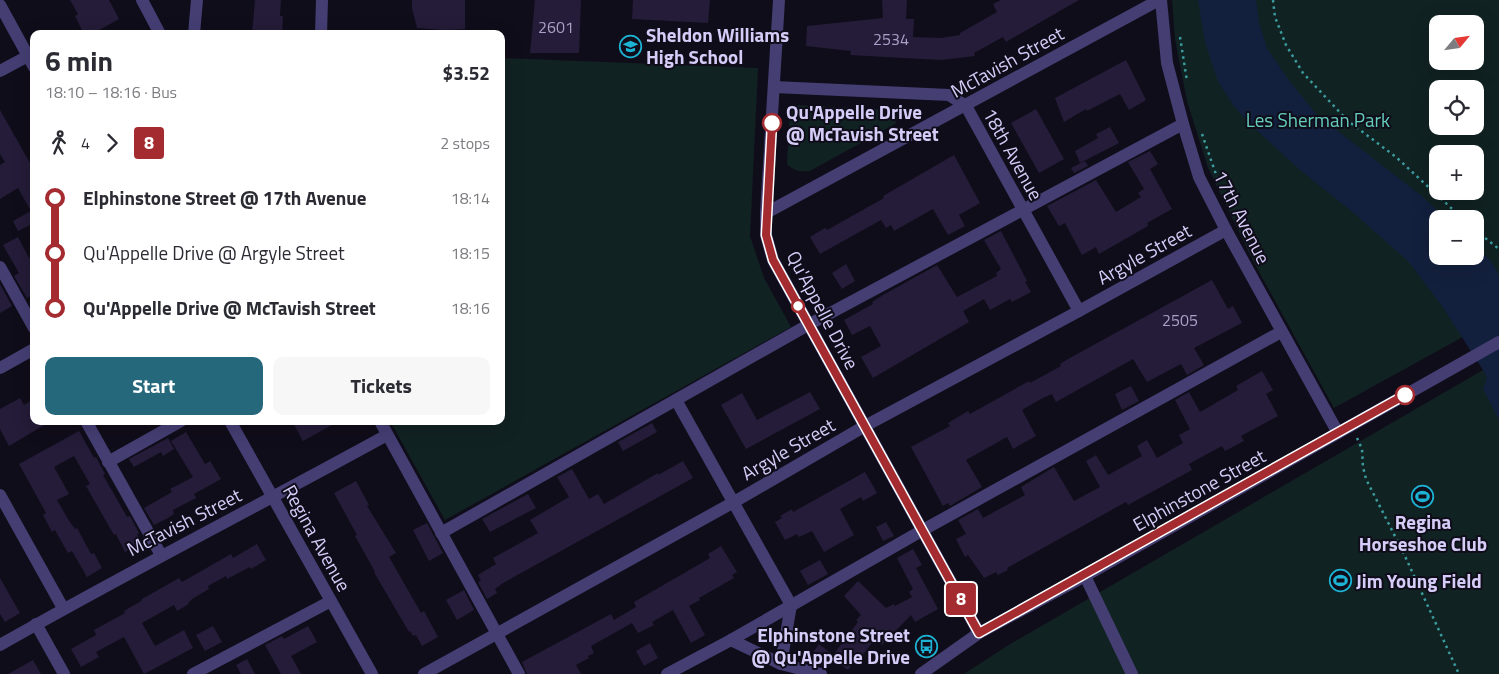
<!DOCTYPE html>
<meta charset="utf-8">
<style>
:root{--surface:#fff;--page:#f7f7f7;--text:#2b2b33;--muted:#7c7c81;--accent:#25687b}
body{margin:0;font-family:"Titillium Web",sans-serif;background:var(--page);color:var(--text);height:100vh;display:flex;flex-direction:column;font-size:19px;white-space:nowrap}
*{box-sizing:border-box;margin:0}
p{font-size:16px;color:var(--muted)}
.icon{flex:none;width:28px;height:28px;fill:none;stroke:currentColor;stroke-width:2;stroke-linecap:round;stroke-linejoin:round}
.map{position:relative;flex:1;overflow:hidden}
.details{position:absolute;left:30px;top:30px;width:475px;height:395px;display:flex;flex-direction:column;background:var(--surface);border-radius:10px;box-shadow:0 5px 20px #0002}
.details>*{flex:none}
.badge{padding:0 10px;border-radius:4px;font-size:18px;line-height:32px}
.needle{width:32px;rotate:61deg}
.tools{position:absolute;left:1429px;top:15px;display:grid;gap:10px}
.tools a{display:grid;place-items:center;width:55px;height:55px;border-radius:10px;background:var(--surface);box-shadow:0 5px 20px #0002;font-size:25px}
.map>.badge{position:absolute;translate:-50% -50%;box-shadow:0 0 0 2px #fff}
.legs{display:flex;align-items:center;gap:8px;height:55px;padding:0 15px;font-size:16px}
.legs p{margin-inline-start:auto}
.head{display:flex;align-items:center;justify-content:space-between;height:85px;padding:0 15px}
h1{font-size:28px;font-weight:700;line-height:38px}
.cta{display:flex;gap:10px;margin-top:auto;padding:10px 15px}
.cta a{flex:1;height:58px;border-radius:10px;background:var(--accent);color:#fff;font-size:20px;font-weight:700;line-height:58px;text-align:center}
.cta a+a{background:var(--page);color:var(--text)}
ul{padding:0 15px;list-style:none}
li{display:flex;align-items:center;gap:18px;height:55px;font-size:19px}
li i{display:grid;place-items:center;width:8px;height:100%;margin:0 6px;background:currentColor}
li i::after{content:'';width:12px;height:12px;margin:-6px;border:4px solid;border-radius:50%;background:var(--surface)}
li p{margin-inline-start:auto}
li:first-child i{background:linear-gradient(#0000 50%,currentColor 0)}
li:last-child i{background:linear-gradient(currentColor 50%,#0000 0)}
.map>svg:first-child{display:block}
</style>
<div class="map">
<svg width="1499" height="674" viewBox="0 0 1499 674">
<rect width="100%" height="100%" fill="#100d1a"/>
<g fill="#112223" fill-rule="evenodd">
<path d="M1172 0H1499V317L1334 408 1253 261 1208 168 1187 101 1175 39ZM1438 24H1475V61H1438ZM1438 89H1475V126H1438ZM1438 154H1475V191H1438ZM1438 219H1475V256H1438Z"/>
<polygon points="501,58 758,68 750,236 764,278 791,327 445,520 390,421 501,421"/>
<path d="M794 105 893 110 898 112 899 115 895 124 810 171C800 172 794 171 787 164L790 111Z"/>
<polygon points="1483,370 1487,378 1499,420 1499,674 964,674 1007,646"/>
</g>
<polygon fill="#13203d" points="1198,0 1256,0 1259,23 1267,48 1290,82 1317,115 1423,197 1446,219 1438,219 1438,256 1475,256 1475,246 1491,261 1499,275 1499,420 1483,389 1487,378 1483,370 1442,306 1409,262 1355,214 1300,170 1248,122 1233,105 1218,81 1205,42"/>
<g fill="#241c38">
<polygon points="70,0 109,0 119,19 92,34 84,34 75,16 78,14"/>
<polygon points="255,0 281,0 280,16 283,16 282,34 252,34"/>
<polygon points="412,0 465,0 465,29 445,30 417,28 412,8"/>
<polygon points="535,0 581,0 579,53 530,53"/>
<polygon points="633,0 710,0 708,23 632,19"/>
<polygon points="882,0 907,0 906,19 914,19 913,37 941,38 960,35 960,33 997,12 993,4 1001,0 1079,0 1006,42 1003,37 974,53 975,56 942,60 903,58 850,55 851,51 806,46 807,26 883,18"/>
<polygon points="1126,60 1146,100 1129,110 1120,94 1087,111 1086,109 1064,122 1055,98"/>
<polygon points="1036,109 1064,159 1039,173 1011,123"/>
<polygon points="0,110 34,170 34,223 18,231 13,221 31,211 18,188 0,199 0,165 5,162 0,154"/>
<polygon points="1110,127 1119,143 1080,163 1075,151 1098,138 1096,134"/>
<polygon points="1150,151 1158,164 1150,169 1172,209 1147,223 1148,226 1099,254 1096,247 1082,255 1065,223 1059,226 1047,206 1096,180 1116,212 1141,197 1138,193 1144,189 1128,162"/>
<polygon points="954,155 980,203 959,215 965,226 948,235 933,209 894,231 891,225 886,228 881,220 820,254 810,237 825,228 827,230 884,198 883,196"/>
<polygon points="1085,161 1088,166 1074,173 1071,168"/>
<polygon points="1001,231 1027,281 1025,282 1031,292 1012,302 1010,299 990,310 984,299 963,311 969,322 873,378 861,357 881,346 870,326 852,335 844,320 873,304 872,302 883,295 937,265 957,297 997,276 996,273 1001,269 984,240"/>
<polygon points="18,237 29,258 34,255 34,294 27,298 14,276 19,273 3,245"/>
<polygon points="846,264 855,281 842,289 832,273"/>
<polygon points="1212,280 1228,309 1233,306 1242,323 1194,348 1204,365 1187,375 1181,364 1147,382 1133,359 1056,402 1052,394 1041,399 1022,410 1036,436 1013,449 1007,437 966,460 982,487 950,506 948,503 943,506 911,447 950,426 948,423 968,411 970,414 1029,381 1030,383 1061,366 1060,364 1068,359"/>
<polygon points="0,284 12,306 0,313"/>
<polygon points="1262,371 1273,390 1266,394 1278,416 1241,436 1244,441 1225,451 1222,446 1189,464 1192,470 1128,505 1126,502 1007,568 1008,570 998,575 996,572 984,578 968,555 965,557 956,539 966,534 958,520 978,509 983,518 1025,495 1021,487 1054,467 1074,501 1100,487 1086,461 1096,455 1108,475 1142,456 1137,446 1147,440 1157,458 1183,443 1179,435 1190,429 1175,400 1189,392 1200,412 1238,390 1236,386"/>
<polygon points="1131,386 1139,401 1122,410 1115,394"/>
<polygon points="810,392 820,409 746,449 721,405 742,393 757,420"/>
<polygon points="20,398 24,405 34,399 34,421 51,421 9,446 0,429 0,409"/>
<polygon points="292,421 339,421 303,441"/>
<polygon points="652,423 657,432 623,451 618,442"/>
<polygon points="79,431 94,458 96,457 105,474 103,475 127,517 130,516 139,533 137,534 142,543 125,552 116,534 114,535 86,486 90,484 74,456 54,467 69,494 57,500 68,519 75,529 77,528 91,554 94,553 102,568 87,577 72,551 68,553 55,530 52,532 43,515 46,513 19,464"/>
<polygon points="186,432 205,464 210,461 221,479 194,494 196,498 173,510 174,514 168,518 154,525 144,508 172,492 170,489 193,477 171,441"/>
<polygon points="168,438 174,449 163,456 161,452 134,467 129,459"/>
<polygon points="683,461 693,478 503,583 495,589 497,593 487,599 478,582 481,581 478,575 496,564 493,558 538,533 530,520 569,497 557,477 572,469 589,499 598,494 604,504 658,473 658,475"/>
<polygon points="865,472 877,493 863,501 861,497 840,509 854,535 824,552 812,531 799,537 797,534 785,540 775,522 782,518 780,516 792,509 793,512"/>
<polygon points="356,481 369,505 367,506 396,553 389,557 421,613 424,611 438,637 422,646 416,635 413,636 410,631 409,632 375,574 374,570 355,536 357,535 334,493"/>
<polygon points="528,494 536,508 490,532 482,519"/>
<polygon points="886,522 894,536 883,541 876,527"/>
<polygon points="427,523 443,553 429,561 413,530"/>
<polygon points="257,544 266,560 251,569 250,567 227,579 226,576 208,586 209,589 192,599 188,603 189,604 177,611 174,605 142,623 155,646 184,630 193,648 144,674 124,637 96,652 99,657 81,667 71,649 96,635 94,630 125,613 124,611 141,601 142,599 179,578 182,582 231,554 233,558"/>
<polygon points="721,546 737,572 732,575 734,578 699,598 700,600 689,606 705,635 691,643 673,610 652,622 654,625 638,633 632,623 591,646 594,653 588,656 589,658 576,665 581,674 527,674 522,662 611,614 614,620 636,607 634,602 710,558 708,554"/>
<polygon points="913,549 922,565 916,568 938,609 915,622 911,615 882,645 875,639 858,661 856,660 848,670 831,658 858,622 856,620 861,615 844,596 858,581 886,608 894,604 895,606 912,597 909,592 913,589 897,558"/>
<polygon points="820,560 828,574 808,585 800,571"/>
<polygon points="0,578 20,613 5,622 0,614"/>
<polygon points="464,590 474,610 457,620 446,600"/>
<polygon points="213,626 222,642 205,651 196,635"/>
<polygon points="308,626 317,642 291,656 301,674 281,674 265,645 282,636 284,639"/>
<polygon points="650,643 658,658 644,666 636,651"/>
<polygon points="819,644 833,655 824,666 810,657"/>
<polygon points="247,659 255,674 241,674 236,665"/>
<polygon points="33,660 41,674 8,674"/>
</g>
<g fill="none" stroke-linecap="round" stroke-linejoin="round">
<g stroke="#3b9c9e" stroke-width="2.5" stroke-dasharray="2.5 4" stroke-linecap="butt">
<polyline points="1273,0 1275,17 1286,45 1303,73 1348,121 1396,157 1463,219"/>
<polyline points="1180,37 1187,81"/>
<polyline points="1202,134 1219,183"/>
<polyline points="1475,230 1499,249"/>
<polyline points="1357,438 1362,449 1363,467 1366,479 1404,554 1459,674"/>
</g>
<g stroke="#443e73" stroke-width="12">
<polyline points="142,0 160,34"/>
<polyline points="779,0 766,213 766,235 773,260 979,633"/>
<polyline points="1161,0 1167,63 1183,124 1199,177 1226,230 1338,433"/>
<polyline points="0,5 34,67"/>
<polyline points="194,34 197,0"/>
<polyline points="321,34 322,0"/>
<polyline points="0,71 28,56"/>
<polyline points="774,87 949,95 966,106 1079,311"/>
<polyline points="766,213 1159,0"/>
<polyline points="0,267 34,328"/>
<polyline points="0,368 34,349"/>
<polyline points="676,400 791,605 781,664"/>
<polyline points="86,421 161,555"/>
<polyline points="230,421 372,674"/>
<polyline points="380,421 519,674"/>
<polyline points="108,462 181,421"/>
<polyline points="0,495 63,608"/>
<polyline points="441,533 808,325 1183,124"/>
<polyline points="1085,576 1132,674"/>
<polyline points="36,624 64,674"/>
<polyline points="731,640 781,664 821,674"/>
<path d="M0 645C128 572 258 506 387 435"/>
<polyline points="193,674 331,601"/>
<polyline points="424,674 734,502 865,426 1079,311 1226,230"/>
<polyline points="667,674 731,640 923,530 1281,332"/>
<polyline points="921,674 979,633 1085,576 1499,342"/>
</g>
</g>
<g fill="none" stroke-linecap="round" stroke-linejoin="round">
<defs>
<polyline id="line-1" points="772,123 766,235 773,260 979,633 1405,395"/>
</defs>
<use href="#line-1" stroke="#fff" stroke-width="11"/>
<use href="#line-1" stroke="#a42c31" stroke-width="8"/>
</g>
<defs>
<symbol id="school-ring" viewBox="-11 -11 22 22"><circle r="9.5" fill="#100d1a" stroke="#1db3d4" stroke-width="1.5"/><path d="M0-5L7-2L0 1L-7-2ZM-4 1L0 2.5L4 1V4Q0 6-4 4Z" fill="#1db3d4"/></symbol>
<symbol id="stadium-ring" viewBox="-11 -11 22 22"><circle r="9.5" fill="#100d1a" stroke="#1db3d4" stroke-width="1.5"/><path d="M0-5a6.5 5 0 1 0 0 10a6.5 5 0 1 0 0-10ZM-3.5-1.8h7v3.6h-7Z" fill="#1db3d4"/></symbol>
<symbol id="bus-ring" viewBox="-11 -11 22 22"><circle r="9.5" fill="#100d1a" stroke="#1db3d4" stroke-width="1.5"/><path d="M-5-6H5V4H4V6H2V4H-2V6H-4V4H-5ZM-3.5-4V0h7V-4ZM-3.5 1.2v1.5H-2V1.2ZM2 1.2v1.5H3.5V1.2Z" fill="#1db3d4"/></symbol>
</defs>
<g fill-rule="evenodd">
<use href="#school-ring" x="618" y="34" width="25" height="25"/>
<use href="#stadium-ring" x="1410" y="484" width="25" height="25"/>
<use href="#stadium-ring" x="1328" y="568" width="25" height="25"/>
<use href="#bus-ring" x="914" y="634" width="25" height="25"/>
</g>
<g fill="#fff" stroke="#a42c31" stroke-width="2.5">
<circle cx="772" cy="123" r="9"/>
<circle cx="798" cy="306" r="6"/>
<circle cx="1405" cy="395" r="9"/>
</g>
<g text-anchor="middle" stroke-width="4" stroke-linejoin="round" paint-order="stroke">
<g font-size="16" fill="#a9a1c8">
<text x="556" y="33">2601</text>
<text x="891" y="45">2534</text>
<text x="1180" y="326">2505</text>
</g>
<g font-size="19" font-weight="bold" fill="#d5cdf8" stroke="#100d1a" text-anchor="start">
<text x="646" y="42">Sheldon Williams<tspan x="646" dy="22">High School</tspan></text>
<text x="1423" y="529" text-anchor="middle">Regina<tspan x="1423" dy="22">Horseshoe Club</tspan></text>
<text x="1356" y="588">Jim Young Field</text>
<text x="910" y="642" text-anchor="end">Elphinstone Street<tspan x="910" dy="22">@ Qu'Appelle Drive</tspan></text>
</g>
<g font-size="19" fill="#d5cdf8" stroke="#100d1a">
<text transform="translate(1007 62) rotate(-29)" y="7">McTavish Street</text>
<text transform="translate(1013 154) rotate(61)" y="7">18th Avenue</text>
<text transform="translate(1242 217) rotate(63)" y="7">17th Avenue</text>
<text transform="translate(1144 254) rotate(-29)" y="7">Argyle Street</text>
<text transform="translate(823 310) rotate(62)" y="7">Qu'Appelle Drive</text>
<text transform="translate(788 449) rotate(-30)" y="7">Argyle Street</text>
<text transform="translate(1199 490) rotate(-29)" y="7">Elphinstone Street</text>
<text transform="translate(184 522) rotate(-27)" y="7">McTavish Street</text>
<text transform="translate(317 538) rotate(61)" y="7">Regina Avenue</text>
</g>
<g font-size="19" font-weight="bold" fill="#d5cdf8" stroke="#100d1a" text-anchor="start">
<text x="786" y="119">Qu'Appelle Drive<tspan x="786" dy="22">@ McTavish Street</tspan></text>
</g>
<g font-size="19" fill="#64cdbb" stroke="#100d1a">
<text x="1318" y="127">Les Sherman Park</text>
</g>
</g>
</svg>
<div class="tools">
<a><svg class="needle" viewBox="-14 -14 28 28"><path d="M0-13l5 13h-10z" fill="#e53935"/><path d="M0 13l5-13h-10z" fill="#7c7c81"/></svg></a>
<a><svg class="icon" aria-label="locate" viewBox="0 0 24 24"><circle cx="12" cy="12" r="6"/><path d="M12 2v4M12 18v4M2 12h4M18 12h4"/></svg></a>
<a>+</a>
<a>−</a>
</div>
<b class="badge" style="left:961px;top:599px;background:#a42c31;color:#fff">8</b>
<section class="details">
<div class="head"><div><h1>6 min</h1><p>18:10 – 18:16 · Bus</p></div><b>$3.52</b></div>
<div class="legs"><svg class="icon" aria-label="walk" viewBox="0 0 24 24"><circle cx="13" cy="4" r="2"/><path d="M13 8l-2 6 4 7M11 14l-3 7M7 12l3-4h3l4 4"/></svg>4<svg class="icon" aria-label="forward" viewBox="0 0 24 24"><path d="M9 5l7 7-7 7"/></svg><b class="badge" style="background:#a42c31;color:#fff">8</b><p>2 stops</p></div>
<ul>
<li><i style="color:#a42c31"></i><b>Elphinstone Street @ 17th Avenue</b><p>18:14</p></li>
<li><i style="color:#a42c31"></i><span>Qu'Appelle Drive @ Argyle Street</span><p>18:15</p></li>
<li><i style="color:#a42c31"></i><b>Qu'Appelle Drive @ McTavish Street</b><p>18:16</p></li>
</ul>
<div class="cta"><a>Start</a><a>Tickets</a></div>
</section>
</div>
